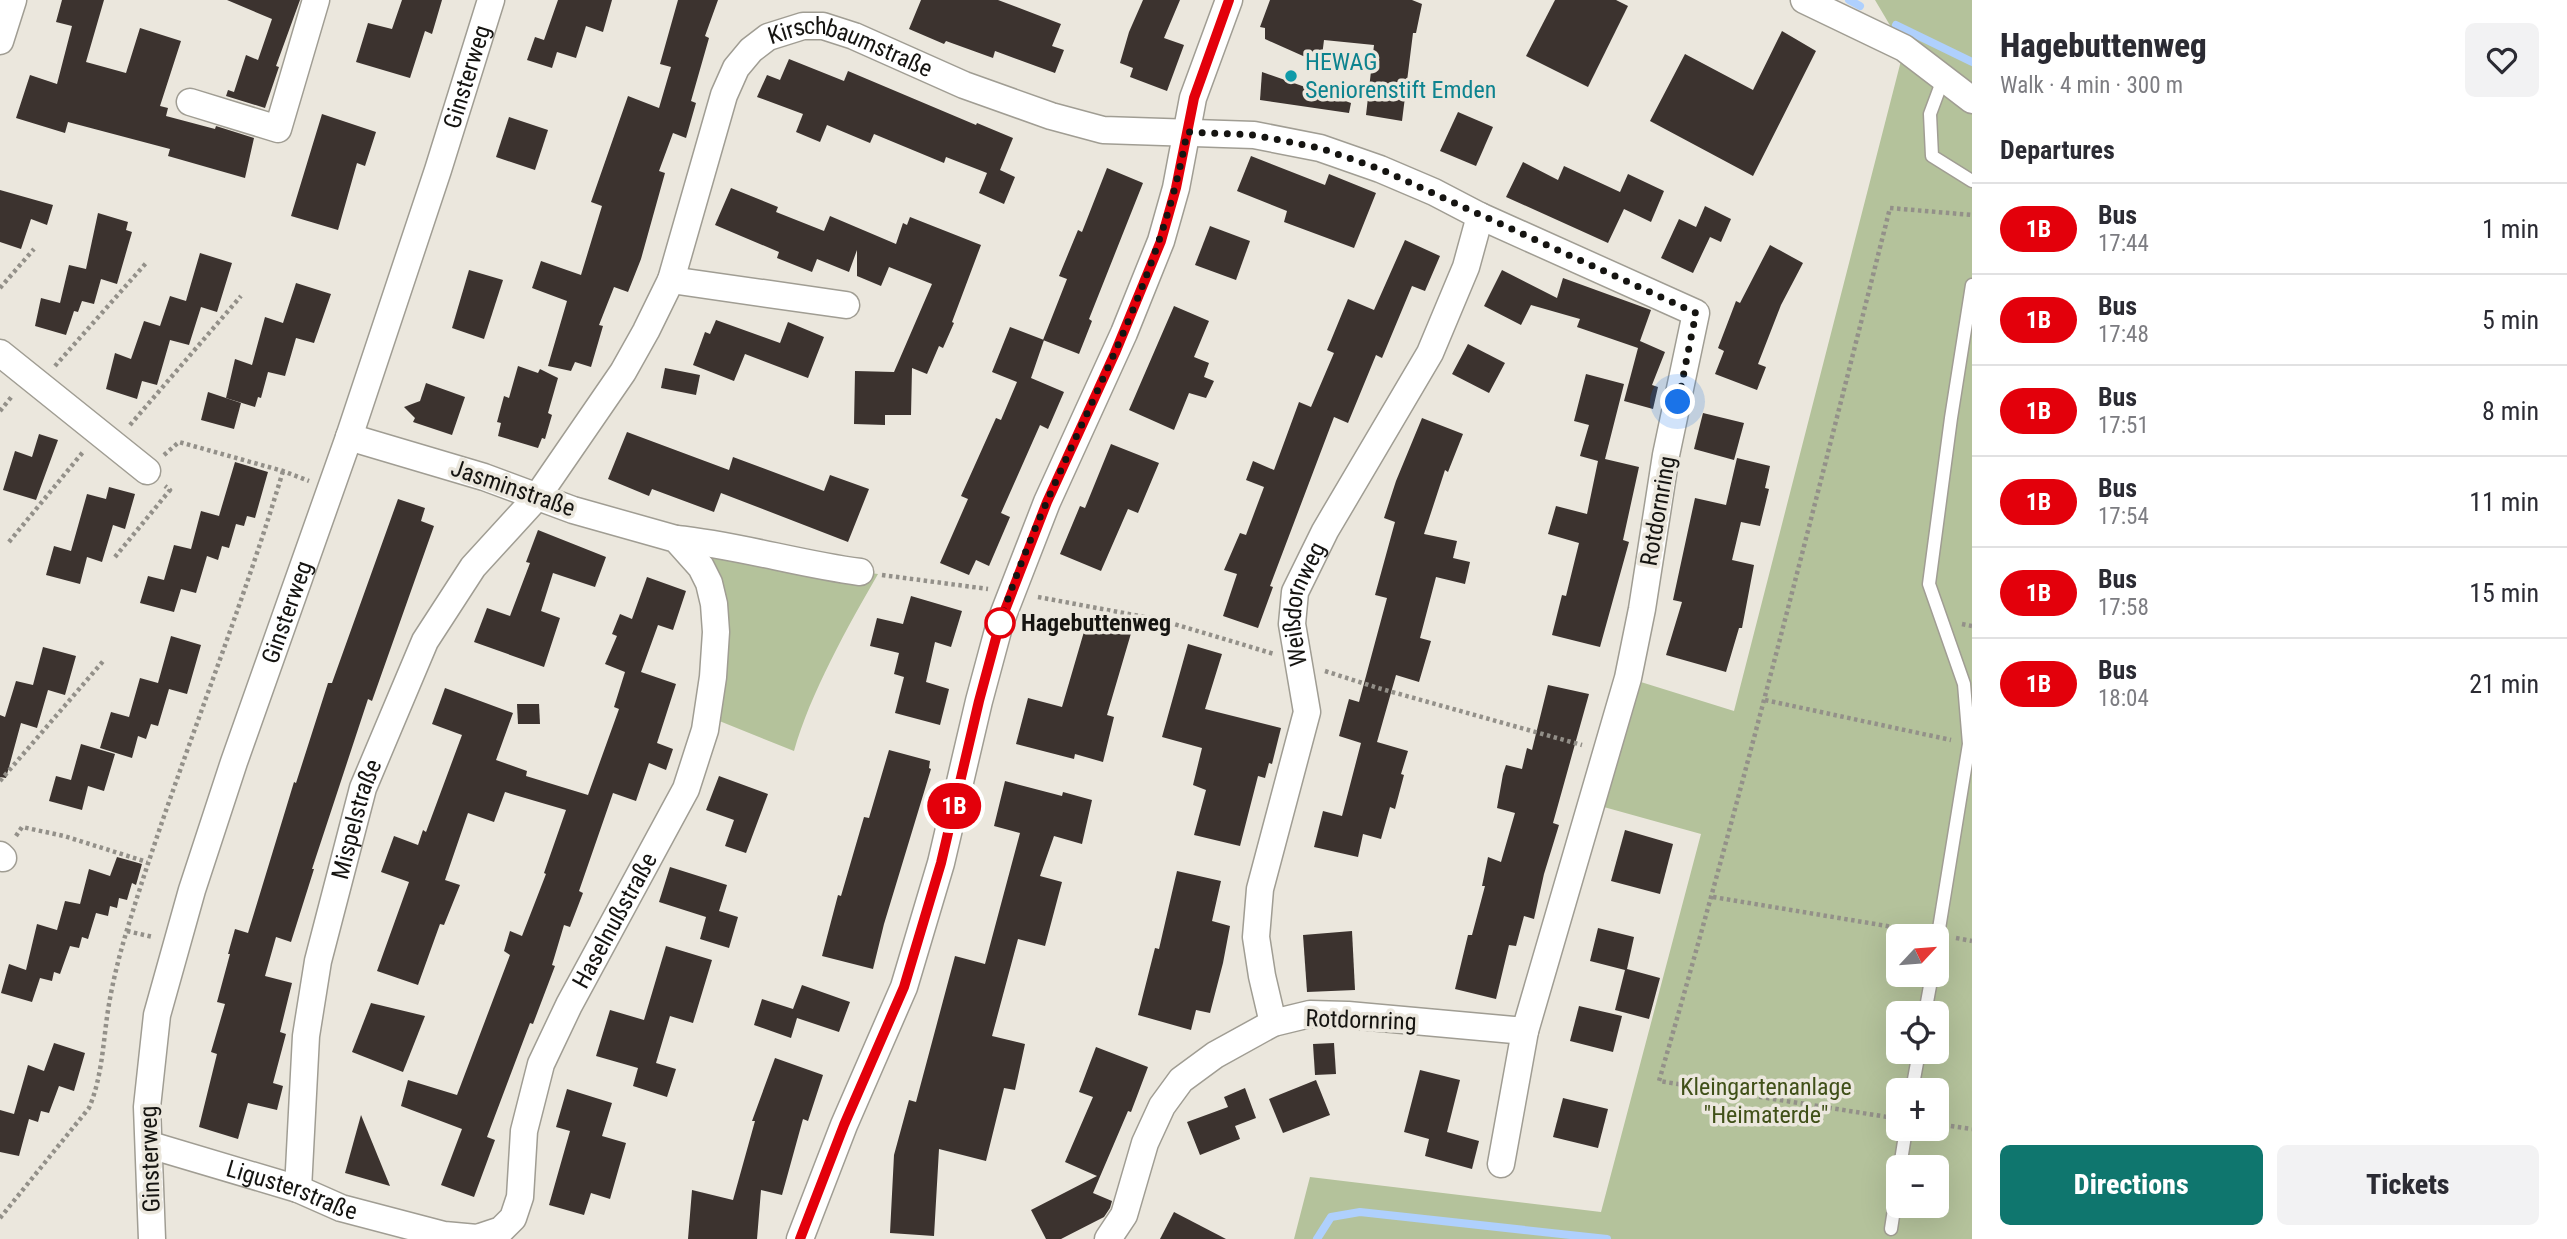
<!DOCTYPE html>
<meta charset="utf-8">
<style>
:root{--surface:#fff;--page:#f2f2f3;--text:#2b2b33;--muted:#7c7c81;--line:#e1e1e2;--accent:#0f766e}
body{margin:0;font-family:"Roboto Condensed",sans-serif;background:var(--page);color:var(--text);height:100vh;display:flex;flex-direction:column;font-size:26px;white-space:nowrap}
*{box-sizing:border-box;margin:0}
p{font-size:23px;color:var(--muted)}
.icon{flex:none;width:38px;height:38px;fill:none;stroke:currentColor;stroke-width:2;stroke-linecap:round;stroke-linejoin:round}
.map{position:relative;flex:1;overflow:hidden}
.details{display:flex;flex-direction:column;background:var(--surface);width:595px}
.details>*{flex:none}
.badge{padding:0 14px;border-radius:23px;font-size:24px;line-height:46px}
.needle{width:46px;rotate:64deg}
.fabs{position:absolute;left:1886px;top:924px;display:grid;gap:14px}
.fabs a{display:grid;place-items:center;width:63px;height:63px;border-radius:10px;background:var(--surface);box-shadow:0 7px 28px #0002;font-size:35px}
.you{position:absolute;width:35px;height:35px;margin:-18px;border:5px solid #fff;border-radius:50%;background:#1a73e8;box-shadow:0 0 0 10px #1a73e833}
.map>.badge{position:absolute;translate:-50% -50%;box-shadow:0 0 0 4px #fff}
h2{padding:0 28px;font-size:26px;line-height:63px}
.round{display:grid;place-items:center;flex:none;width:74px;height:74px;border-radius:10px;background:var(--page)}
.summary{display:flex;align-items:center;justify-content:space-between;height:119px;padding:0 28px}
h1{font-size:33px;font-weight:800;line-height:52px}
.action{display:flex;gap:14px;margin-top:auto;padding:14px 28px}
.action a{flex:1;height:80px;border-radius:10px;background:var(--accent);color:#fff;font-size:28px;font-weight:800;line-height:80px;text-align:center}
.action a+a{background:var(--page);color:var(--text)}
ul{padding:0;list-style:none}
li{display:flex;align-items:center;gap:21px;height:91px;padding:0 28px;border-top:2px solid var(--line)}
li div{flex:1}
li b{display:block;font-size:26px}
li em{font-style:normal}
li .badge{min-width:77px;font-weight:700;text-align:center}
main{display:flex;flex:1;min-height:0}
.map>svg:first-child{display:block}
</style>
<main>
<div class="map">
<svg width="1972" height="1239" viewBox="0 0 1972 1239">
<rect width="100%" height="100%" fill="#ebe7dd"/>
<g fill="#b4c29b" fill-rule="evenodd">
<path d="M1875 0H1972V1239H1294L1310 1177 1601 1212 1701 834 1593 804 1628 678 1734 711 1904 49ZM1899 936H1937V975H1899ZM1899 1013H1937V1052H1899ZM1899 1090H1937V1129H1899ZM1899 1167H1937V1206H1899Z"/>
<path d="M711 543 825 567 878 574C848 626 810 694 794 751L707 716 701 567Z"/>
</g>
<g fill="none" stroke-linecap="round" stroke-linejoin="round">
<g stroke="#afd0fd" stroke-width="8">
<polyline points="1849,0 1860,6"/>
<polyline points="1896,25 1972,62"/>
<polyline points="1317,1239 1331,1217 1360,1212 1607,1239"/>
</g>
</g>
<g fill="#3c332f">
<polygon points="62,0 104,0 86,62 126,73 140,28 181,41 160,106 168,108 166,116 215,129 216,126 254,138 245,178 168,156 170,149 68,122 65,133 16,118 30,75 57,84 72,26 56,22"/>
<polygon points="227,0 300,0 276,66 279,67 265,108 226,96 228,90 234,92 246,55 258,60 272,19"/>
<polygon points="402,0 442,0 432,34 425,31 410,78 356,62 368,23 392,29"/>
<polygon points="558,0 612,0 603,32 586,26 576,58 557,52 552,68 527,60 535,37 544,40"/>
<polygon points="678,0 718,0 705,36 709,38 691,101 696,103 686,138 673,133 659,171 665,173 641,259 628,292 614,287 599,325 603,326 591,367 575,362 571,371 548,366 567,301 532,288 541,261 581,275 602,206 591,202 628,96 659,108 671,67 660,64"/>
<polygon points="921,0 998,0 1061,24 1052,46 1064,50 1055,73 995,51 993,58 946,41 944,44 909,29"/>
<polygon points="1143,0 1180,0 1164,38 1184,45 1167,91 1130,77 1133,68 1120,63 1129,32"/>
<polygon points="1270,0 1412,0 1422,4 1416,33 1413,33 1402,121 1366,115 1374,45 1324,40 1321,64 1265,39 1265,28 1260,27"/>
<polygon points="1555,0 1616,0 1628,6 1588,87 1526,56"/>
<polygon points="1782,31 1816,51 1753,176 1650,121 1685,54 1753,90"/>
<polygon points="789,59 844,81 848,71 976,125 977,123 1013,138 1000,170 1015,177 1004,204 979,193 987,173 946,157 944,163 874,134 870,143 827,125 820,142 796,132 803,114 757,97 767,75 780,80"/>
<polygon points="1262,72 1351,103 1349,113 1260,100"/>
<polygon points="1458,112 1493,127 1476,166 1440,151"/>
<polygon points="322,114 376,132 365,166 357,163 338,230 291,216"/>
<polygon points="509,117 548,130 535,170 496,157"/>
<polygon points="1251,156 1325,185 1329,174 1376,193 1354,248 1284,222 1287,211 1237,191"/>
<polygon points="1523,162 1558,180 1564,166 1620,192 1628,174 1664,191 1651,222 1624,209 1608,243 1506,197"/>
<polygon points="1107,168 1143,183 1089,319 1092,321 1079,354 1043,340 1067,279 1059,276 1078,230 1082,232"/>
<polygon points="731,188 778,207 776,212 824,231 830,216 896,244 903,223 907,225 910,217 981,245 952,322 954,323 943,348 939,346 927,374 912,368 911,415 885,415 885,425 854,424 855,371 894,372 932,284 889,267 881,286 857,276 857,250 849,272 817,259 812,272 777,258 779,252 715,225"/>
<polygon points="0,190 53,205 47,225 31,219 21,249 0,242"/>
<polygon points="1705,206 1731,219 1721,242 1710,237 1693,273 1661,258 1679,219 1696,227"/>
<polygon points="98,213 128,222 126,230 132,232 117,284 101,279 94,304 82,301 78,312 74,311 66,335 35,326 41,298 60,303 69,265 86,269"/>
<polygon points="1210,226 1250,241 1236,280 1195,265"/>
<polygon points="1405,240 1440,256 1425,291 1412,286 1382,358 1376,355 1348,423 1334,417 1270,586 1273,587 1258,628 1223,616 1237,574 1224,570 1240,533 1246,535 1264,487 1246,480 1253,461 1274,470 1299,402 1311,407 1334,353 1327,350 1348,299 1374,310"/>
<polygon points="1770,245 1803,263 1781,305 1758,364 1766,367 1757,390 1715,374 1724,351 1718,348 1736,301 1740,303"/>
<polygon points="200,253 232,263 217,312 201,307 189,345 170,340 157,385 142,381 137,399 106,389 115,353 131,359 144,321 160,326 170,296 186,301"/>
<polygon points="469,270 503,280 484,339 452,328"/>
<polygon points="1502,270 1557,298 1563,278 1651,310 1640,341 1665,352 1652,385 1658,387 1653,409 1624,401 1638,348 1577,327 1580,319 1531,305 1521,325 1484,306"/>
<polygon points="296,283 331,294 314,343 296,338 285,376 268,372 261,398 258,397 255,407 226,398 235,359 252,365 265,317 283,323"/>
<polygon points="1174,306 1209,321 1194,357 1209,363 1204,377 1214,381 1206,398 1189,393 1174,430 1129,410"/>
<polygon points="716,320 780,343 788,322 824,337 808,378 745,354 734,381 693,365 705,332 710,334"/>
<polygon points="1010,327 1044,340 1031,378 1064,392 1048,429 1040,425 1001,513 1010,517 989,566 976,560 969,575 940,563 968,499 961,496 996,418 1001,420 1017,382 992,372"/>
<polygon points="1468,344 1505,363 1489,393 1452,374"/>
<polygon points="518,366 538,373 540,369 558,378 548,413 552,415 545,439 542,438 538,448 498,436 501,423 497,422 504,396 509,398"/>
<polygon points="665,368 700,375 696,395 661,388"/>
<polygon points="1586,374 1624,384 1605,459 1639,467 1623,540 1629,542 1600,647 1552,635 1562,595 1566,596 1579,543 1548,534 1556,506 1587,514 1598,461 1580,456 1589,425 1574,421"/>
<polygon points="426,383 465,397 452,435 413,422 415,418 404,407 420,401"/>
<polygon points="208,392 241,403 234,429 201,420"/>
<polygon points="1703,413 1744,423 1734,460 1694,449"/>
<polygon points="1422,418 1463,434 1448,472 1445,470 1424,534 1457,541 1453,558 1470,562 1465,584 1436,577 1420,638 1431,641 1419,682 1396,675 1377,742 1408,751 1401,774 1404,775 1395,809 1390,807 1381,839 1363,834 1358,857 1314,847 1323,811 1342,816 1361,743 1339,736 1349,699 1359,702 1387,598 1375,595 1395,522 1384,518 1396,481"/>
<polygon points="627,432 729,470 733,457 824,491 830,475 869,489 848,542 721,493 714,512 652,489 649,496 608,479"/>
<polygon points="39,434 58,440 36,500 3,490 15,451 32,457"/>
<polygon points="1111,444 1159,463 1138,513 1128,509 1101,571 1060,554 1080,506 1085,508"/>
<polygon points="1737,458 1770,466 1765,488 1769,489 1760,526 1741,522 1732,560 1754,565 1742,628 1739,628 1726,672 1666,655 1682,602 1673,600 1695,498 1726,505"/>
<polygon points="235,462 268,472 255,518 247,516 244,526 236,524 229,548 222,546 218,560 207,556 196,593 181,589 174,612 140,603 148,576 164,580 174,545 191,549 201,511 219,516"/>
<polygon points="109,487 135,494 125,529 113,525 102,562 87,557 80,584 46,575 54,546 71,551 87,494 106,499"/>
<polygon points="398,499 425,508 421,521 434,526 372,701 368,699 312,869 314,869 291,942 276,937 265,976 292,983 280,1032 286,1034 273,1083 283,1086 277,1110 248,1103 238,1139 199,1127 217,1054 211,1052 225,1004 217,1002 230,954 228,954 235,929 248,933 294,782 296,783 328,683 332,683"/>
<polygon points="538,530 606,557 595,587 553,573 541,611 560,618 544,667 474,642 487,608 510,616 530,563 526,562"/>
<polygon points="647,577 686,591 673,630 658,625 641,672 676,684 657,743 673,749 666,770 649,763 636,801 613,793 579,891 583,893 570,927 564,925 552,965 555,966 533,1024 530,1023 487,1137 495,1140 474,1197 441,1185 462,1129 401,1106 408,1080 457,1095 510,955 504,951 510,931 522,936 546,874 544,873 566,810 505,792 494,822 468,813 445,880 460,885 444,925 440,924 418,985 377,971 409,882 381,872 394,836 418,845 423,830 426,832 462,735 432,724 445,688 513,713 496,760 527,771 526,776 588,795 619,709 614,707 625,672 605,664 617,636 612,634 620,614 632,619"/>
<polygon points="911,596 962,611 951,647 935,642 926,682 949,689 940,725 895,713 904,677 894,674 899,653 870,646 877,618 903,624"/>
<polygon points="1088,618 1132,630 1107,715 1114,717 1103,762 1075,754 1074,759 1016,744 1028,698 1062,707"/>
<polygon points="171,636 201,645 187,694 169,689 158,726 151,724 146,739 138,736 132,758 100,748 111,712 129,717 140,678 158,683"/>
<polygon points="1188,644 1222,654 1205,709 1281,728 1272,764 1269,763 1265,778 1258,776 1240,846 1194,835 1206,790 1193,785 1202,748 1162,737"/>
<polygon points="43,647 76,656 65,695 48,690 37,728 21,723 6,778 0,777 0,715 5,717 16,681 33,685"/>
<polygon points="1548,685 1589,694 1553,823 1559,825 1544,874 1534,919 1524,916 1516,946 1509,945 1496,999 1455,989 1468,935 1472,935 1485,886 1482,886 1488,857 1501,862 1515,813 1497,808 1503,774 1506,765 1522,769 1527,748 1532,750"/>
<polygon points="517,704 539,704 540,724 518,724"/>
<polygon points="81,744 115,754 104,791 88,786 82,810 49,801 56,776 71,780"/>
<polygon points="889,750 930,761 929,768 931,769 884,924 873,969 822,956 838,895 841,896 864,817 869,818"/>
<polygon points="719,776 768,794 746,853 725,846 734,820 706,810"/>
<polygon points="1005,781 1062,796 1063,792 1092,800 1082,844 1054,836 1040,876 1062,882 1045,946 1018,939 992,1036 1025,1044 1015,1090 1004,1088 986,1161 939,1149 934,1236 890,1233 894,1155 909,1100 916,1102 955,956 985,964 1020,833 994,826"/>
<polygon points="1625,830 1673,844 1660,894 1611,881"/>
<polygon points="117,857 142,864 136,885 132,883 127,900 119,898 117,908 110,906 108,916 96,913 88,939 82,937 79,948 70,946 60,974 54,972 52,981 40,978 32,1002 1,993 9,964 26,970 37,924 57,930 65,901 80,904 89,869 110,876"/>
<polygon points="670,867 727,885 719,911 738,917 729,948 700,939 706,917 659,902"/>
<polygon points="1177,871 1221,881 1212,921 1230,926 1223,963 1210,1013 1196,1010 1191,1030 1138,1015 1155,948 1159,949"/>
<polygon points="1598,928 1634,937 1627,969 1660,978 1649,1019 1615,1010 1625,970 1590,961"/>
<polygon points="1352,931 1355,990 1307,992 1303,935"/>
<polygon points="666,946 712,960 693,1023 670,1016 656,1063 676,1069 667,1097 633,1086 638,1068 596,1056 610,1010 644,1020"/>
<polygon points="802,985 850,1002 839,1032 797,1018 791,1038 754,1025 762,999 793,1009"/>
<polygon points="371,1003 425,1016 403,1072 352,1052"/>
<polygon points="1579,1006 1622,1016 1613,1052 1570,1041"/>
<polygon points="54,1043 85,1053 74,1091 59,1086 49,1113 41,1111 38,1122 29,1119 19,1156 0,1152 0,1110 14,1114 28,1065 44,1071"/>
<polygon points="1334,1043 1336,1074 1315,1075 1313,1044"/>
<polygon points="1096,1047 1148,1067 1131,1112 1128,1111 1093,1193 1112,1201 1110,1208 1104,1217 1061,1239 1046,1239 1031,1210 1097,1176 1065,1162 1093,1097 1079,1092"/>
<polygon points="775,1058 823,1075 808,1121 803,1119 782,1195 761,1190 757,1239 688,1239 692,1190 733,1200 755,1121 752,1121"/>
<polygon points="1420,1070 1460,1080 1447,1132 1479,1141 1472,1169 1425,1156 1429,1139 1404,1132"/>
<polygon points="1316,1080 1330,1115 1283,1133 1269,1099"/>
<polygon points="1245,1088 1256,1118 1235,1126 1240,1139 1200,1155 1187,1122 1228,1107 1224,1097"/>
<polygon points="567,1089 612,1103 602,1136 626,1143 610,1199 591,1193 584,1215 549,1205 570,1131 556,1127"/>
<polygon points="1563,1098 1608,1109 1598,1148 1553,1137"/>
<polygon points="361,1115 390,1186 345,1173"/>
<polygon points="1174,1212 1226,1239 1160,1239"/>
</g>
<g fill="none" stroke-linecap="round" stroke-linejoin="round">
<defs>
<g id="lane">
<polyline points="1943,79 1930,114 1932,156 1972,181"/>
<polyline points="1937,941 1969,744 1964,684 1929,584 1951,418 1972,285"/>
<polyline points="1925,1013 1932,975"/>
<polyline points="1912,1090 1919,1052"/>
<polyline points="1900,1167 1906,1129"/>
<polyline points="1891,1229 1899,1177"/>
</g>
<g id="street">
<polyline points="1804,0 1904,48 1972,100"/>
<polyline points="0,41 13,0"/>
<polyline points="190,102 278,129 316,0"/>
<polyline points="671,280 846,305"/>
<polyline points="0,353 147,471"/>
<path d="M676 539C738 545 798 564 860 572"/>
<polyline points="0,855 3,858"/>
<path id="s1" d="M1273 1023 1262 976 1256 937 1260 889 1307 712 1292 624 1295 592 1325 531 1430 353 1466 267 1480 216"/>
<path id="s2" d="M150 1145 298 1189 341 1208 444 1235 477 1238 501 1230 513 1218 520 1197 524 1131 541 1064 569 1005 686 789 705 730 713 677 716 632 714 604 709 583 701 567 676 539 573 510 484 477 349 437"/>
<polyline points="1501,1164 1525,1031"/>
<path id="s3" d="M298 1189 306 1036 318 961 363 788 425 641 473 567 537 497 623 372 646 331 671 280 724 95 736 68 751 50 768 37 803 26H823L854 36 964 85 1051 116 1103 130 1254 135 1320 148 1380 169 1434 192 1480 216 1696 313 1666 455 1642 609 1628 678 1525 1031 1348 1015 1310 1014 1273 1023 1215 1055 1181 1080 1162 1106 1145 1143 1124 1215 1108 1239"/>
<path id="s4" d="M152 1239 147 1107 157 1015 192 890 234 762 349 437 438 170 491 0"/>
<polyline points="800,1239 844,1125 904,987 941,863 979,701 1000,623 1047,502 1124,333 1161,241 1176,188 1193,98 1229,0"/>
</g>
</defs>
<use href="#lane" stroke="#a09d93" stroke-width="15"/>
<use href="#street" stroke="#a09d93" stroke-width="29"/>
<g stroke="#939089" stroke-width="4.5" stroke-dasharray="3.5 3.5" stroke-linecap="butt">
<polyline points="0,288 34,249"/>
<polyline points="55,366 147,262"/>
<polyline points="0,411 13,395"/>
<polyline points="130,425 241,296"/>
<polyline points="164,455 179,442 283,471 309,481"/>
<polyline points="9,542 83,452"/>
<polyline points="115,557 170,490 165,486"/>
<polyline points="882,575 988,589"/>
<polyline points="1038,597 1161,620 1274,654"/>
<polyline points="1962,624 1972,626"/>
<polyline points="1325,671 1378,688 1582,745"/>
<polyline points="1765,700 1951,740"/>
<polyline points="0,781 105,659"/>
<polyline points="16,836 22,827 64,836 147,862"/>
<polyline points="1713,897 1923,932"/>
<polyline points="127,931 153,937"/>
<polyline points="1956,938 1972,941"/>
<path d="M1894 1118 1659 1081C1743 792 1816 500 1890 208L1972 215"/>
<polyline points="1937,1124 1972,1129"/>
<path d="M0 1218 89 1108C103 1075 103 1039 109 1004 114 975 122 945 131 917 177 767 238 622 283 471"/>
</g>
<use href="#lane" stroke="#fff" stroke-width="12"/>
<use href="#street" stroke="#fff" stroke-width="26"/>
</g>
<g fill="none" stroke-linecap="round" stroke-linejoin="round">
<defs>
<polyline id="line" points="800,1239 844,1125 904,987 941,863 979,701 1000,623 1047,502 1115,353 1161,241 1176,188 1194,98 1229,0"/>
</defs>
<use href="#line" stroke="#fff" stroke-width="16"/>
<use href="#line" stroke="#e3000b" stroke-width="10"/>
<path stroke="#151411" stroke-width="7" stroke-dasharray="0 12.6" d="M1000 623C1053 456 1157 307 1187 132L1254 135 1320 148 1380 169 1696 313 1678 402"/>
</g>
<circle fill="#0f9aa8" stroke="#ebe7dd" stroke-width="2.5" cx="1291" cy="76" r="7"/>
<circle fill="#fff" stroke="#e3000b" stroke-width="3.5" cx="1000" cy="623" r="14"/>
<g text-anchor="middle" stroke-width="7" stroke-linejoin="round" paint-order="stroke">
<g font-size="24" fill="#151411" stroke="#ebe7dd">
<text dy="8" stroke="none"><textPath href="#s3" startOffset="1360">Kirschbaumstraße</textPath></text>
<text dy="8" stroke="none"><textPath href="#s4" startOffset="1213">Ginsterweg</textPath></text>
<text transform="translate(513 488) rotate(19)" y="8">Jasminstraße</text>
<text transform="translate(1658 511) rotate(-80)" y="8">Rotdornring</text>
<text dy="8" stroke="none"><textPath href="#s1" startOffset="430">Weißdornweg</textPath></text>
<text dy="8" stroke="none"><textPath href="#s4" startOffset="648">Ginsterweg</textPath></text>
<text dy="8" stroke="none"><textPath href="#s3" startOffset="376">Mispelstraße</textPath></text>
<text dy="8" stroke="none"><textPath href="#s2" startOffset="702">Haselnußstraße</textPath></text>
<text transform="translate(1361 1020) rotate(2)" y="8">Rotdornring</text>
<text transform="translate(150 1159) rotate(-92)" y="8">Ginsterweg</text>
<text dy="8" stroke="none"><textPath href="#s2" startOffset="149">Ligusterstraße</textPath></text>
</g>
<g font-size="24" fill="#0d838f" stroke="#ebe7dd" text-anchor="start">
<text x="1305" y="70">HEWAG<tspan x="1305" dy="28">Seniorenstift Emden</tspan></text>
</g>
<g font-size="24" font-weight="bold" fill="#151411" stroke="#ebe7dd" text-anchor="start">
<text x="1021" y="631">Hagebuttenweg</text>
</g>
<g font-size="24" fill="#405018" stroke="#ebe7dd">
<text x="1766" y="1095">Kleingartenanlage<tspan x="1766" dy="28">"Heimaterde"</tspan></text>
</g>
</g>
</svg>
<div class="fabs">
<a><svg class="needle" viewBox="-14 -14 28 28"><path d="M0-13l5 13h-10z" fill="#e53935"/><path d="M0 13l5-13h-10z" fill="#7c7c81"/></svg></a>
<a><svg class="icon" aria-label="locate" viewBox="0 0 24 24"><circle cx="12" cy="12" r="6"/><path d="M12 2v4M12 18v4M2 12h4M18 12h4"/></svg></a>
<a>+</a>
<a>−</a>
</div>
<div class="you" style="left:1678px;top:402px"></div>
<b class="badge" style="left:954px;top:806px;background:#e3000b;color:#fff">1B</b>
</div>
<section class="details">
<div class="summary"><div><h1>Hagebuttenweg</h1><p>Walk · 4 min · 300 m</p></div><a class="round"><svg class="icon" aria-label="heart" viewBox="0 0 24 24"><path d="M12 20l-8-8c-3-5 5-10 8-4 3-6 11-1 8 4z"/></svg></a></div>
<h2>Departures</h2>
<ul>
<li><span class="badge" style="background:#e3000b;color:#fff">1B</span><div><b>Bus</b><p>17:44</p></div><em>1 min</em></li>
<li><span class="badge" style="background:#e3000b;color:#fff">1B</span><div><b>Bus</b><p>17:48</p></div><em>5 min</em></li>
<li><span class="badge" style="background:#e3000b;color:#fff">1B</span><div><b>Bus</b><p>17:51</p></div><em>8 min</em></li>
<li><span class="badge" style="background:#e3000b;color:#fff">1B</span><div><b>Bus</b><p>17:54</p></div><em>11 min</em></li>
<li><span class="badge" style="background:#e3000b;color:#fff">1B</span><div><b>Bus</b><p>17:58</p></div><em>15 min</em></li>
<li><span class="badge" style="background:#e3000b;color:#fff">1B</span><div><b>Bus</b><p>18:04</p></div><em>21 min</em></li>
</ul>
<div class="action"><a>Directions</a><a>Tickets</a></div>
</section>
</main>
